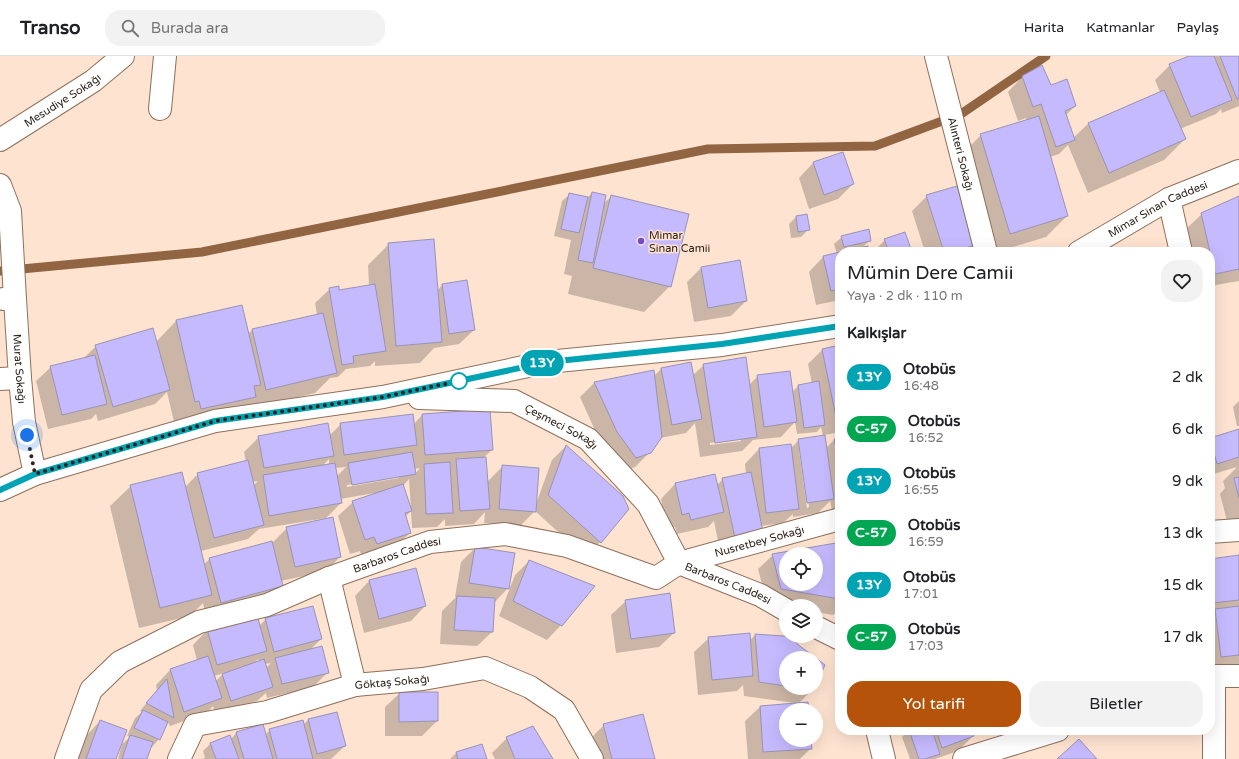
<!DOCTYPE html>
<html lang="tr">
<meta charset="utf-8">
<style>
:root{--surface:#fff;--page:#f2f2f2;--text:#202124;--muted:#757577;--line:#e0e0e0;--accent:#b45309}
body{margin:0;font-family:"Varela Round",sans-serif;background:var(--page);color:var(--text);height:100vh;display:flex;flex-direction:column;font-size:15px;white-space:nowrap}
*{box-sizing:border-box;margin:0}
p{font-size:13px;color:var(--muted)}
.icon{flex:none;width:22px;height:22px;fill:none;stroke:currentColor;stroke-width:2;stroke-linecap:round;stroke-linejoin:round}
.map{position:relative;flex:1;overflow:hidden}
.drawer{position:absolute;left:835px;top:191px;width:380px;height:488px;display:flex;flex-direction:column;background:var(--surface);border-radius:16px;box-shadow:0 4px 16px #0002}
.drawer>*{flex:none}
.badge{padding:0 8px;border-radius:13px;font-size:14px;line-height:26px}
.fabs{position:absolute;left:779px;top:491px;display:grid;gap:8px}
.fabs a{display:grid;place-items:center;width:44px;height:44px;border-radius:50%;background:var(--surface);box-shadow:0 4px 16px #0002;font-size:20px}
.you{position:absolute;width:20px;height:20px;margin:-10px;border:3px solid #fff;border-radius:50%;background:#1a73e8;box-shadow:0 0 0 6px #1a73e833}
.map>.badge{position:absolute;translate:-50% -50%;box-shadow:0 0 0 2px #fff}
h2{padding:0 12px;font-size:15px;line-height:36px}
.round{display:grid;place-items:center;flex:none;width:42px;height:42px;border-radius:16px;background:var(--page)}
.headline{display:flex;align-items:center;justify-content:space-between;height:68px;padding:0 12px}
h1{font-size:19px;font-weight:600;line-height:30px}
.primary-button{display:flex;gap:8px;margin-top:auto;padding:8px 12px}
.primary-button a{flex:1;height:46px;border-radius:16px;background:var(--accent);color:#fff;font-size:16px;font-weight:600;line-height:46px;text-align:center}
.primary-button a+a{background:var(--page);color:var(--text)}
ul{padding:0;list-style:none}
li{display:flex;align-items:center;gap:12px;height:52px;padding:0 12px}
li div{flex:1}
li b{display:block;font-size:15px}
li em{font-style:normal}
li .badge{min-width:44px;font-weight:700;text-align:center}
header{display:flex;align-items:center;gap:24px;box-sizing:border-box;height:56px;padding:0 20px;background:var(--surface);border-bottom:1px solid var(--line)}
header strong{font-size:19px}
nav{display:flex;gap:22px;margin-inline-start:auto;font-size:14px}
.search{width:280px;height:36px;background:var(--page);display:flex;align-items:center;gap:10px;box-sizing:border-box;padding:0 14px;border-radius:16px;color:var(--muted);font-size:15px}
.map>svg:first-child{display:block}
</style>
<header>
<strong>Transo</strong>
<div class="search"><svg class="icon" aria-label="search" viewBox="0 0 24 24"><circle cx="10" cy="10" r="6"/><path d="M15 15l6 6"/></svg>Burada ara</div>
<nav><a>Harita</a><a>Katmanlar</a><a>Paylaş</a></nav>
</header>
<div class="map">
<svg width="1239" height="703" viewBox="0 0 1239 703">
<rect width="100%" height="100%" fill="#fee3d0"/>
<g fill="#0003" fill-rule="evenodd">
<polygon points="1192,0 1239,0 1239,50 1222,57 1221,53 1216,58 1180,73 1185,83 1164,104 1088,137 1068,89 1059,98 1050,101 1067,160 1046,181 996,196 960,100 981,79 1027,65 1026,62 1018,65 1008,36 1022,21 1041,10 1051,30 1075,50 1065,60 1073,82 1088,68 1160,36 1155,24 1170,9"/>
<polygon points="813,107 853,128 838,143 809,153 799,122"/>
<polygon points="592,137 603,148 612,140 670,230 644,256 568,238 572,220 564,218 571,184 554,180 562,145 570,138 587,142"/>
<polygon points="927,140 974,189 967,196 925,196 912,155"/>
<polygon points="1239,142 1239,225 1210,230 1210,196 1192,196 1187,172 1202,158"/>
<polygon points="796,161 808,174 801,181 791,182 789,168"/>
<polygon points="842,181 870,184 862,192 868,196 840,196 840,244 816,249 809,216 823,201 837,198 834,188"/>
<polygon points="885,184 911,196 879,196 878,191"/>
<polygon points="389,188 437,235 442,229 474,274 459,288 434,292 420,307 375,310 375,305 370,310 346,313 338,321 330,322 315,337 245,354 174,366 167,336 155,348 98,365 96,358 91,363 48,373 36,325 51,311 83,303 96,290 156,286 176,265 248,278 252,274 317,259 315,247 330,233 338,235 369,230 368,209"/>
<polygon points="702,211 746,245 731,260 694,266 687,226"/>
<path d="M840 290V376L824 379 826 392 834 384 840 383V452L832 454 830 445 818 457 793 461V458L783 467 761 470 720 496 714 465 708 471 677 478 675 471 667 473 661 443 675 428 714 419 717 429 723 423 746 418 745 408 759 393 791 392 799 384 823 380 821 371 817 376 797 378 795 366 781 381 753 384 742 395 700 401 695 367 686 377 660 382 650 396 635 411 621 416 602 390 580 341 594 327 654 315V320L661 313 690 307 692 320 704 309 749 329 758 320 792 336 798 330 812 328 808 308 822 294ZM741 383V385L710 389V387ZM799 394H801L809 451 807 452Z"/>
<polygon points="1239,345 1239,370 1237,370 1233,351"/>
<path d="M489 354 492 394 483 402 487 426 503 410 536 448 552 404 566 390 600 486 586 501 535 455 520 470 484 467 485 456 474 468 445 470V463L437 471 412 472 411 455 405 461 410 477 395 491 362 502 360 495 350 498 338 460 353 446 376 438 375 437 340 443 341 447 326 462 259 473 248 483 201 495 204 508 210 503 271 488 287 472 340 501 326 515 281 525 282 529 268 544 206 560 203 547 190 560 139 572 110 450 131 430 185 431 198 418 246 406 244 396 259 381 329 380 341 368H414L422 359ZM329 403V409L322 410ZM346 411 337 420 335 412ZM420 412 415 418 414 413ZM399 420V422L347 431V429ZM409 423 411 453 403 430ZM258 425 253 430 252 426Z"/>
<polygon points="1239,375 1239,466 1228,469 1220,438 1225,432 1223,425 1237,411 1210,419 1210,383"/>
<path d="M835 488 840 510V552L833 559 816 556V550H786L767 547 758 513 773 499ZM786 498H816V528H786Z"/>
<polygon points="475,492 508,532 494,547 492,576 477,590 440,588 442,555 456,541 455,541 461,506"/>
<polygon points="1239,500 1239,611 1210,615 1210,504"/>
<polygon points="529,505 561,569 547,584 499,560 515,519"/>
<polygon points="369,525 425,550 411,565 364,577 355,540"/>
<polygon points="626,545 674,577 659,591 616,597 611,559"/>
<path d="M266 563 321 583 310 594 328 616 313 631 267 642 266 637 257 645 216 659 213 650 207 657 170 670 168 666 166 669 159 683 152 691 150 690 146 703H118L122 688 130 681 127 680 135 662 142 656 140 655 157 634 156 629 170 614 197 605 193 589 207 574 259 570ZM258 603 259 606 252 609ZM271 607 266 612 265 608ZM224 617 215 626 214 620Z"/>
<polygon points="755,579 796,582 796,588 814,602 786,602 786,632 814,632 798,648 808,654 786,654 786,684 810,684 811,692 800,703 748,703 745,665 760,651 795,648 795,647 744,640 743,629 737,635 698,639 694,596 709,582 749,585"/>
<polygon points="400,637 437,665 422,680 385,680 385,651"/>
<polygon points="336,657 345,690 331,703 201,703 205,702 203,695 210,688 231,683 236,677 265,679 270,674 303,669 308,664"/>
<polygon points="100,665 115,703 77,703 86,680"/>
<polygon points="604,669 654,703 594,703 589,684"/>
<polygon points="909,674 970,674 973,680 958,695 935,703 910,703 902,681"/>
<polygon points="507,682 552,703 495,703 492,697"/>
<polygon points="456,697 486,703 450,703"/>
</g>
<g fill="none" stroke-linecap="round" stroke-linejoin="round">
<polyline stroke="#916442" stroke-width="9" points="0,215 202,196 708,93 875,90 961,58 1046,0"/>
</g>
<g fill="#c6bafe" stroke="#9893b4" fill-rule="evenodd">
<polygon points="1189,0 1214,0 1232,44 1191,61 1169,8"/>
<polygon points="1220,0 1239,0 1239,42 1237,43"/>
<polygon points="1042,9 1051,29 1067,23 1076,50 1065,55 1075,84 1056,91 1041,48 1033,51 1022,20"/>
<polygon points="1164,34 1186,83 1109,117 1088,67"/>
<polygon points="1039,60 1068,160 1010,178 980,78"/>
<polygon points="843,96 854,128 824,139 813,106"/>
<polygon points="957,130 975,189 953,196 944,196 926,139"/>
<polygon points="592,136 606,139 593,207 578,204"/>
<polygon points="569,137 588,141 579,177 561,173"/>
<polygon points="611,139 689,158 671,231 593,212"/>
<polygon points="1239,140 1239,213 1215,218 1201,157"/>
<polygon points="807,158 810,174 798,176 796,160"/>
<polygon points="869,173 871,185 844,191 841,180"/>
<polygon points="905,176 912,196 889,196 884,183"/>
<polygon points="434,183 442,286 396,290 388,187"/>
<polygon points="868,190 869,196 841,196"/>
<polygon points="840,196 840,233 831,235 823,200"/>
<polygon points="740,204 747,245 708,252 701,211"/>
<polygon points="467,224 475,274 449,278 442,228"/>
<polygon points="375,228 386,295 353,300 354,307 342,309 329,232 339,230 339,234"/>
<polygon points="242,249 261,329 254,330 256,341 201,353 199,345 195,346 176,264"/>
<polygon points="323,257 337,317 266,334 252,273"/>
<polygon points="153,272 170,334 113,351 95,289"/>
<polygon points="840,289 840,365 837,366 822,293"/>
<polygon points="95,299 107,348 62,359 50,310"/>
<polygon points="746,301 757,381 715,387 703,308"/>
<polygon points="691,306 702,363 672,369 661,312"/>
<polygon points="654,314 662,381 651,397 636,402 617,376 594,326"/>
<polygon points="790,315 797,366 764,371 757,319"/>
<polygon points="819,325 825,369 804,372 798,329"/>
<polygon points="490,353 493,394 425,399 422,358"/>
<polygon points="413,358 417,389 344,399 340,367"/>
<polygon points="328,367 334,400 264,412 258,380"/>
<polygon points="1239,373 1239,401 1217,408 1210,382"/>
<polygon points="825,379 834,443 807,447 798,383"/>
<polygon points="840,382 840,411 834,383"/>
<polygon points="791,388 799,453 766,457 759,392"/>
<polygon points="566,389 623,440 629,453 601,487 548,439"/>
<polygon points="412,396 416,418 352,429 348,407"/>
<polygon points="486,401 490,453 460,455 456,403"/>
<polygon points="248,404 264,469 214,482 197,417"/>
<polygon points="450,406 453,457 426,458 424,408"/>
<polygon points="335,407 342,447 269,460 263,419"/>
<polygon points="502,409 539,412 536,456 499,453"/>
<polygon points="182,416 212,539 160,552 130,429"/>
<polygon points="751,416 763,476 735,482 722,422"/>
<polygon points="715,418 724,456 691,464 689,457 682,459 675,427"/>
<polygon points="1239,421 1239,442 1234,422"/>
<polygon points="403,428 412,455 405,457 411,477 377,488 374,481 365,484 352,445"/>
<polygon points="333,461 341,501 295,511 286,471"/>
<polygon points="272,485 283,530 221,547 209,502"/>
<path d="M836 487 840 505V543L781 533 772 498ZM786 498H816V528H786Z"/>
<polygon points="475,491 515,497 509,533 469,527"/>
<polygon points="1239,499 1239,544 1212,547 1210,527 1210,503"/>
<polygon points="529,504 595,530 562,570 513,545"/>
<polygon points="416,512 426,550 379,563 369,524"/>
<polygon points="670,537 675,577 631,583 625,544"/>
<polygon points="457,540 495,542 493,576 454,574"/>
<polygon points="313,550 322,583 274,596 265,562"/>
<polygon points="1239,550 1239,599 1221,601 1215,553"/>
<polygon points="257,559 267,595 217,609 207,573"/>
<polygon points="750,577 753,620 712,624 708,581"/>
<polygon points="755,578 797,581 797,588 816,602 786,602 786,630 759,626"/>
<polygon points="322,590 329,617 282,628 275,602"/>
<polygon points="208,600 222,642 184,656 170,613"/>
<polygon points="816,602 825,609 816,629"/>
<polygon points="264,603 273,631 231,645 222,618"/>
<polygon points="167,623 174,662 146,647"/>
<polygon points="399,636 438,636 438,665 399,666"/>
<polygon points="808,646 809,654 786,654 786,684 811,684 812,693 763,696 760,650"/>
<polygon points="143,654 168,666 160,684 134,672"/>
<polygon points="337,656 346,690 317,698 308,663"/>
<polygon points="643,658 655,703 612,703 603,668"/>
<polygon points="100,664 127,674 116,703 86,703"/>
<polygon points="303,664 313,703 277,703 269,673"/>
<polygon points="263,668 273,703 244,703 236,676"/>
<polygon points="533,670 553,703 515,703 506,681"/>
<polygon points="909,674 932,674 940,698 925,703 919,703"/>
<polygon points="936,674 971,674 974,680 942,692"/>
<polygon points="130,679 153,686 147,703 122,703"/>
<polygon points="230,679 239,703 216,703 210,687"/>
<polygon points="1079,683 1097,703 1057,703"/>
<polygon points="482,688 487,703 458,703 456,696"/>
</g>
<g fill="none" stroke-linecap="round" stroke-linejoin="round">
<defs>
<g id="minor">
<path id="s1" d="M936 0 986 196"/>
<polyline points="160,53 165,0"/>
<path id="s2" d="M0 84 93 25 123 0"/>
<polyline points="0,129 10,155 15,243"/>
<polyline points="1169,143 1181,196"/>
<path id="s3" d="M1079 196 1169 143 1239 115"/>
<path id="s4" d="M3 243H15L20 322 24 366 35 418"/>
<polyline points="0,323 20,322"/>
<path id="s5" d="M419 342 514 345 588 383 648 448 679 507"/>
<polyline points="0,434 35,418 215,365 383,341 547,306 722,289 840,270"/>
<polyline points="1210,476 1239,474"/>
<path id="s6" d="M679 507 760 539 786 554"/>
<polyline points="329,522 355,629"/>
<polyline points="816,571 840,583"/>
<polyline points="1210,620 1239,620"/>
<polyline points="877,674 884,703"/>
<path id="s7" d="M66 703 91 634 120 606 199 566 267 549 329 522 430 486 505 478 567 490 656 522 679 507 840 463"/>
<path id="s8" d="M179 703 195 669 267 656 355 629 423 623 485 612 530 631 564 654 592 703"/>
<polyline points="964,703 1058,674"/>
<polyline points="1214,703 1214,620"/>
</g>
</defs>
<use href="#minor" stroke="#8e705c" stroke-width="24"/>
<use href="#minor" stroke="#fff" stroke-width="22"/>
</g>
<g fill="none" stroke-linecap="round" stroke-linejoin="round">
<defs>
<polyline id="line" points="0,434 35,418 215,365 383,341 548,306 722,288 840,270"/>
</defs>
<use href="#line" stroke="#fff" stroke-width="9"/>
<use href="#line" stroke="#00a3b4" stroke-width="6"/>
<polyline stroke="#2e2219" stroke-width="4" stroke-dasharray="0 7.2" points="27,379 35,418 215,365 383,341 459,325"/>
</g>
<circle fill="#714fc9" stroke="#fee3d0" stroke-width="1.5" cx="641" cy="185" r="4"/>
<circle fill="#fff" stroke="#00a3b4" stroke-width="2" cx="459" cy="325" r="8"/>
<g text-anchor="middle" stroke-width="3" stroke-linejoin="round" paint-order="stroke">
<g font-size="11" fill="#2e2219" stroke="#fee3d0">
<text dy="4" stroke="none"><textPath href="#s2" startOffset="74">Mesudiye Sokağı</textPath></text>
<text dy="4" stroke="none"><textPath href="#s1" startOffset="101">Alınteri Sokağı</textPath></text>
<text dy="4" stroke="none"><textPath href="#s3" startOffset="90">Mimar Sinan Caddesi</textPath></text>
<text dy="4" stroke="none"><textPath href="#s4" startOffset="82">Murat Sokağı</textPath></text>
<text dy="4" stroke="none"><textPath href="#s5" startOffset="149">Çeşmeci Sokağı</textPath></text>
<text dy="4" stroke="none"><textPath href="#s7" startOffset="791">Nusretbey Sokağı</textPath></text>
<text dy="4" stroke="none"><textPath href="#s7" startOffset="412">Barbaros Caddesi</textPath></text>
<text dy="4" stroke="none"><textPath href="#s6" startOffset="53">Barbaros Caddesi</textPath></text>
<text dy="4" stroke="none"><textPath href="#s8" startOffset="240">Göktaş Sokağı</textPath></text>
</g>
<g font-size="11" fill="#2e2219" stroke="#fee3d0" text-anchor="start">
<text x="649" y="183">Mimar<tspan x="649" dy="13">Sinan Camii</tspan></text>
</g>
</g>
</svg>
<div class="fabs">
<a><svg class="icon" aria-label="locate" viewBox="0 0 24 24"><circle cx="12" cy="12" r="6"/><path d="M12 2v4M12 18v4M2 12h4M18 12h4"/></svg></a>
<a><svg class="icon" aria-label="layers" viewBox="0 0 24 24"><path d="M12 4l9 5-9 5-9-5zM3 14l9 5 9-5"/></svg></a>
<a>+</a>
<a>−</a>
</div>
<div class="you" style="left:27px;top:379px"></div>
<b class="badge" style="left:542px;top:307px;background:#00a3b4;color:#fff">13Y</b>
<section class="drawer">
<div class="headline"><div><h1>Mümin Dere Camii</h1><p>Yaya · 2 dk · 110 m</p></div><a class="round"><svg class="icon" aria-label="heart" viewBox="0 0 24 24"><path d="M12 20l-8-8c-3-5 5-10 8-4 3-6 11-1 8 4z"/></svg></a></div>
<h2>Kalkışlar</h2>
<ul>
<li><span class="badge" style="background:#00a3b4;color:#fff">13Y</span><div><b>Otobüs</b><p>16:48</p></div><em>2 dk</em></li>
<li><span class="badge" style="background:#00a651;color:#fff">C-57</span><div><b>Otobüs</b><p>16:52</p></div><em>6 dk</em></li>
<li><span class="badge" style="background:#00a3b4;color:#fff">13Y</span><div><b>Otobüs</b><p>16:55</p></div><em>9 dk</em></li>
<li><span class="badge" style="background:#00a651;color:#fff">C-57</span><div><b>Otobüs</b><p>16:59</p></div><em>13 dk</em></li>
<li><span class="badge" style="background:#00a3b4;color:#fff">13Y</span><div><b>Otobüs</b><p>17:01</p></div><em>15 dk</em></li>
<li><span class="badge" style="background:#00a651;color:#fff">C-57</span><div><b>Otobüs</b><p>17:03</p></div><em>17 dk</em></li>
</ul>
<div class="primary-button"><a>Yol tarifi</a><a>Biletler</a></div>
</section>
</div>
